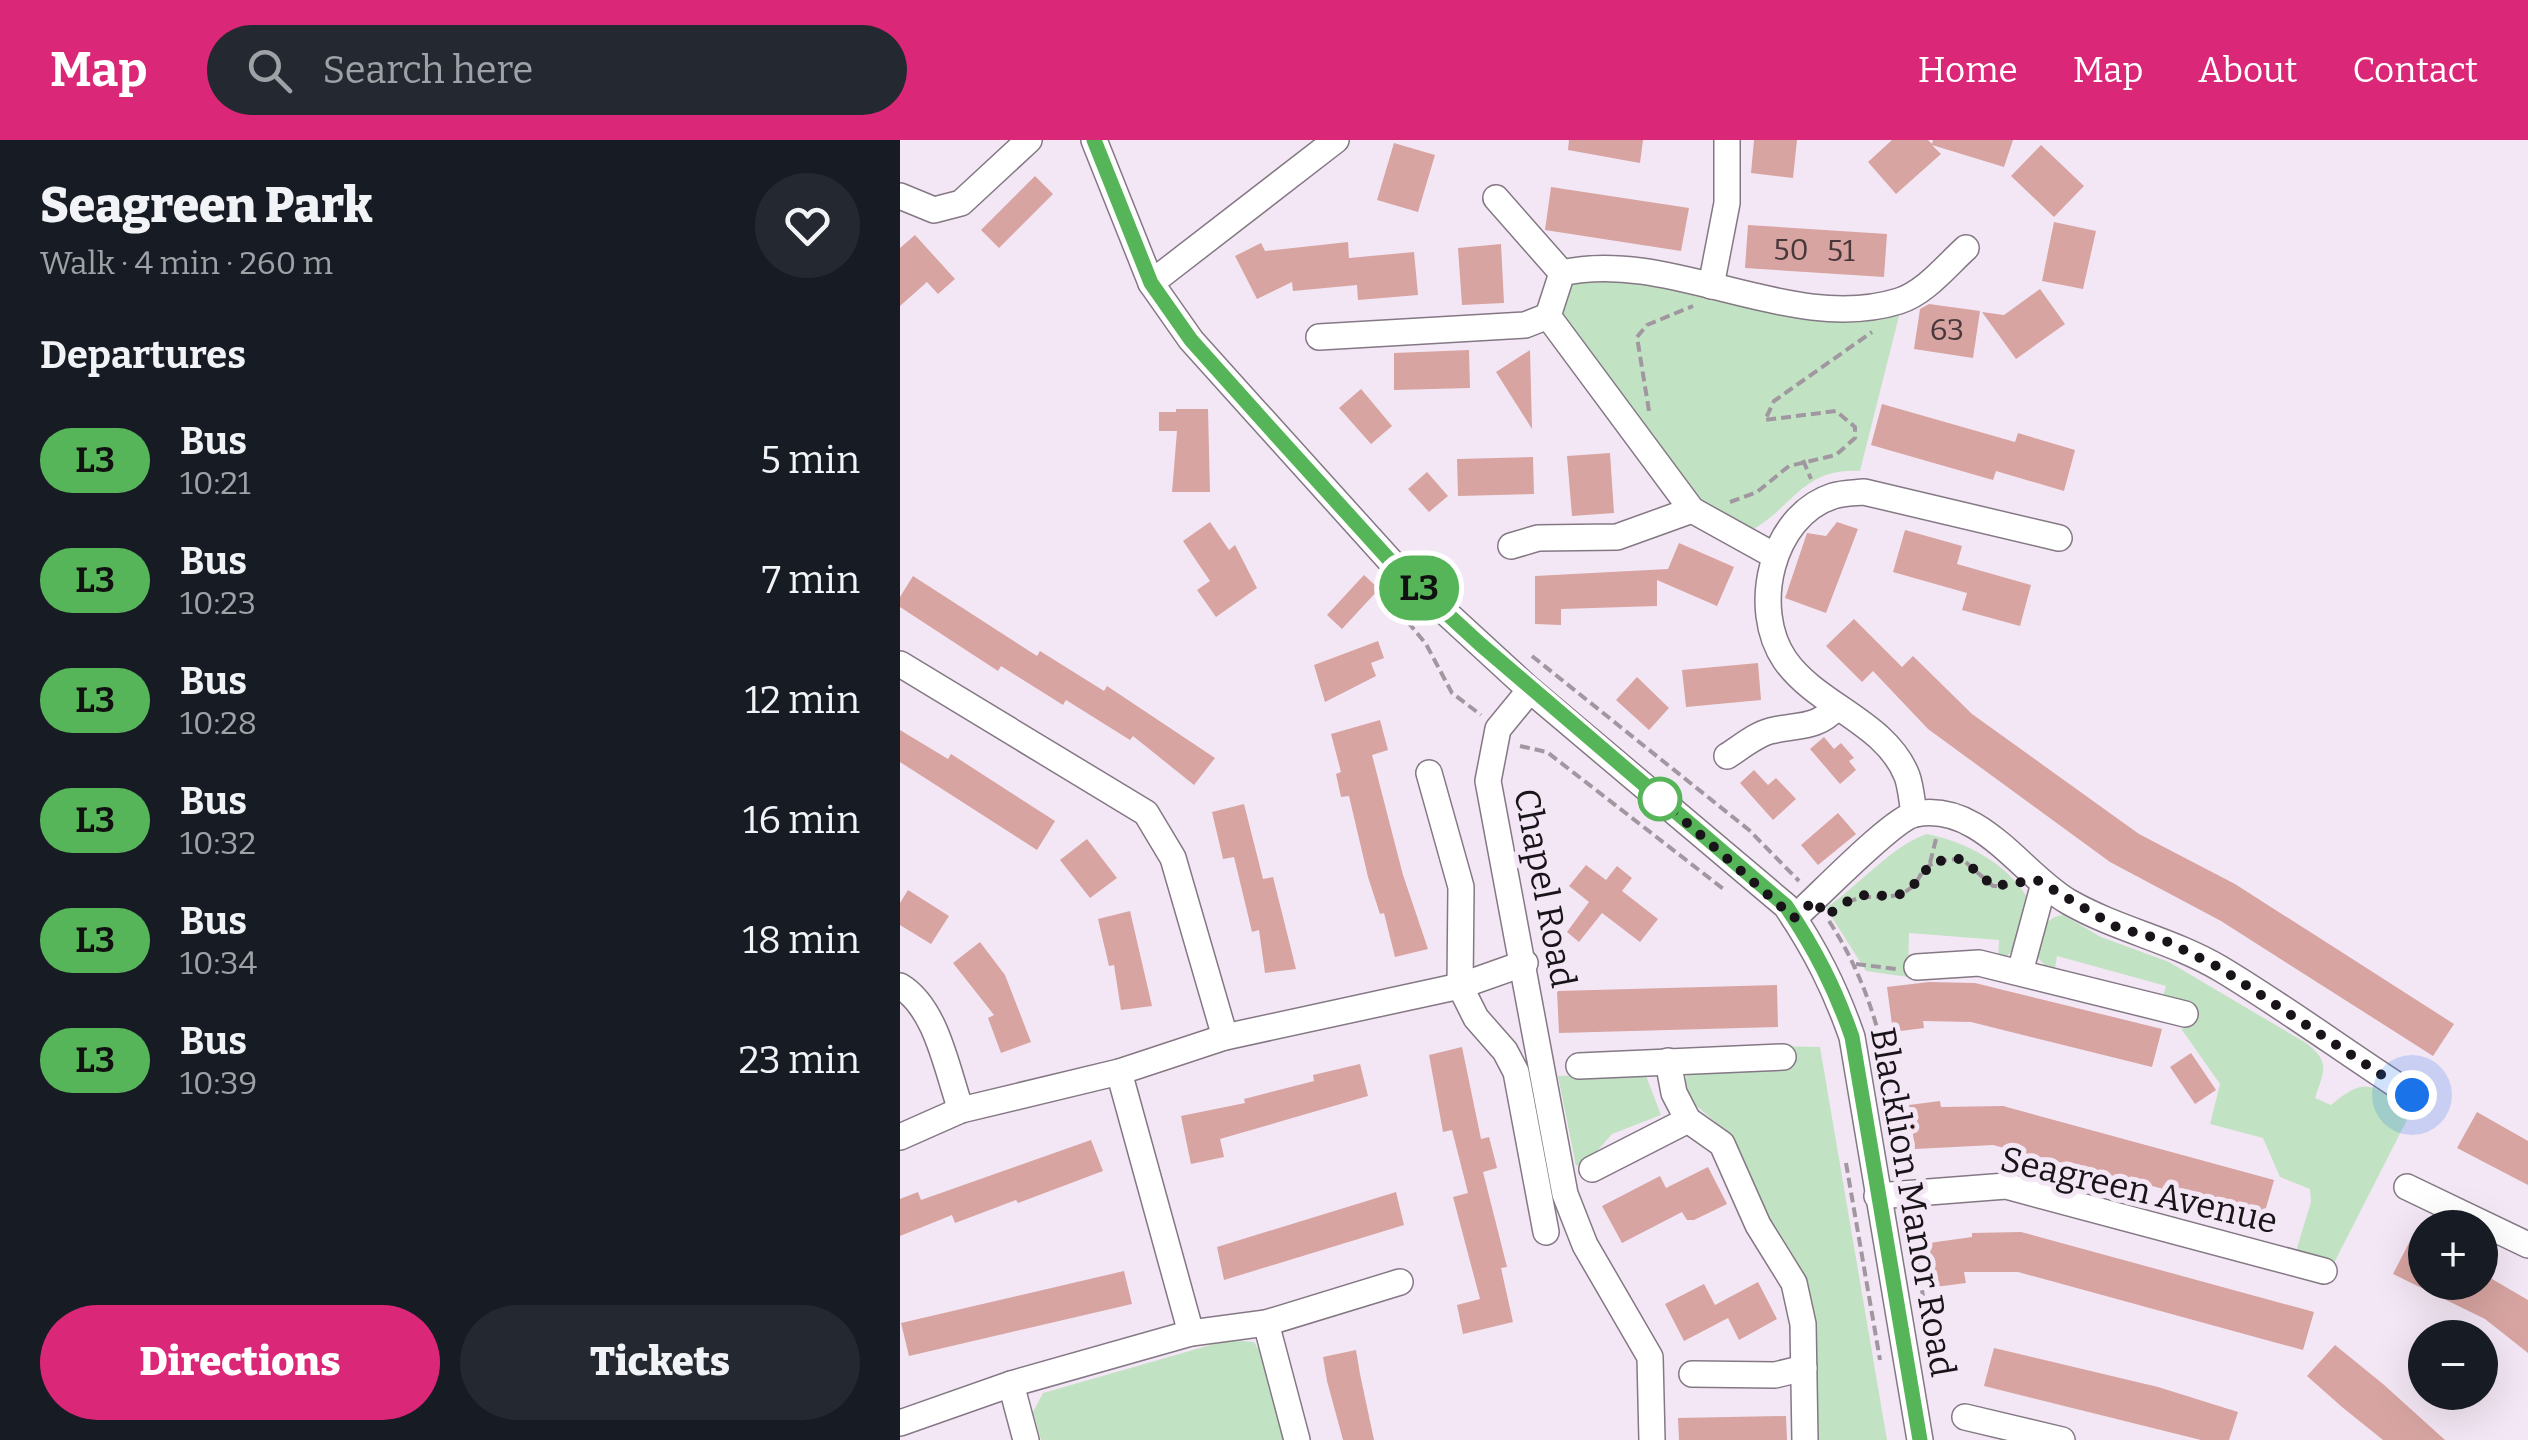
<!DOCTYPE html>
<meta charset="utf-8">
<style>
:root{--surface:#171b24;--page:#242831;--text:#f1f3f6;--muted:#9ea1a6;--accent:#db2777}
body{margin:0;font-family:Bitter,serif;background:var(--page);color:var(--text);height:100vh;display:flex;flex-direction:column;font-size:38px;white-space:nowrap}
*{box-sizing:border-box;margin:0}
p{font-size:32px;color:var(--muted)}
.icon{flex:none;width:55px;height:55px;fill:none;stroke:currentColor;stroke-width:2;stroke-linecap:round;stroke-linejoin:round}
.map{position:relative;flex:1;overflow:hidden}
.details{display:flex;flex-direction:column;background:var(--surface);width:900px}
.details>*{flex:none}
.badge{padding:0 20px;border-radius:32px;font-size:35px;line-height:65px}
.buttons{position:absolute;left:1508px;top:1070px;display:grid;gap:20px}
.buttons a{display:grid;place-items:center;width:90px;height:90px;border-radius:50%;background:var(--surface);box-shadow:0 10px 40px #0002;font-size:50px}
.you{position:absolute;width:50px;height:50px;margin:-25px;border:8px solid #fff;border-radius:50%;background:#1a73e8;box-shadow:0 0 0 15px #1a73e833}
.map>.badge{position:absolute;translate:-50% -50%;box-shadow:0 0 0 5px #fff}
h2{padding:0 40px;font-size:38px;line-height:90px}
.round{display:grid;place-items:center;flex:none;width:105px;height:105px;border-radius:52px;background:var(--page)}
.head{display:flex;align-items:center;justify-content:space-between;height:170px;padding:0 40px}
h1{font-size:48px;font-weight:800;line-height:75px}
.button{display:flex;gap:20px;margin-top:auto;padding:20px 40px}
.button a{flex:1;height:115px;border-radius:60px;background:var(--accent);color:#fff;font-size:40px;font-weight:800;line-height:115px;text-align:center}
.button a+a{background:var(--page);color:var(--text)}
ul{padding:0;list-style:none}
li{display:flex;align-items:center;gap:30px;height:120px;padding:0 40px}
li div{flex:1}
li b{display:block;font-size:38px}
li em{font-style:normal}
li .badge{min-width:110px;font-weight:700;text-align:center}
header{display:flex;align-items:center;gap:60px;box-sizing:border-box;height:140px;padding:0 50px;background:var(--accent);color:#fff}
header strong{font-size:48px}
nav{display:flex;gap:55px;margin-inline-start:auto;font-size:35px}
.search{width:700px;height:90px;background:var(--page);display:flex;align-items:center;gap:25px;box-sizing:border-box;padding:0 35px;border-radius:55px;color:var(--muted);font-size:38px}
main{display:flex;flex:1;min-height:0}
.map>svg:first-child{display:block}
</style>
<header>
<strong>Map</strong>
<div class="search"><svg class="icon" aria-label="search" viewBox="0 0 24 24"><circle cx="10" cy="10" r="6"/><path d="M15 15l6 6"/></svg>Search here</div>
<nav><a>Home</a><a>Map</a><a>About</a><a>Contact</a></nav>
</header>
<main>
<section class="details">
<div class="head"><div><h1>Seagreen Park</h1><p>Walk · 4 min · 260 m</p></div><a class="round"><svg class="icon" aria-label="heart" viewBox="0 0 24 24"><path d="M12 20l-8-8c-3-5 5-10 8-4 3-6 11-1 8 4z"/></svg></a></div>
<h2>Departures</h2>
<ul>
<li><span class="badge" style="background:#56b559;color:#111">L3</span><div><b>Bus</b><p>10:21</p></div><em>5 min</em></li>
<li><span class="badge" style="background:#56b559;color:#111">L3</span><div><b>Bus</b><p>10:23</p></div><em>7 min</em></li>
<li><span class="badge" style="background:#56b559;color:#111">L3</span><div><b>Bus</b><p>10:28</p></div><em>12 min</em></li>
<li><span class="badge" style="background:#56b559;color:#111">L3</span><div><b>Bus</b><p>10:32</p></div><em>16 min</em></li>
<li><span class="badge" style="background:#56b559;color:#111">L3</span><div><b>Bus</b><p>10:34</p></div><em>18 min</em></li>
<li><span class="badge" style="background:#56b559;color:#111">L3</span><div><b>Bus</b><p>10:39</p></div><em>23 min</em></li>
</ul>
<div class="button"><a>Directions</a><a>Tickets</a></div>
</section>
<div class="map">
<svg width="1628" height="1300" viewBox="0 0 1628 1300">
<rect width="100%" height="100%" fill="#f4e7f5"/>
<g fill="#c2e3c3">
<path d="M670 138 747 144 855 168 1002 164 960 331C903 328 895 365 852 390L802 367 655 171Z"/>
<path d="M1027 694C1066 702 1105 722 1127 757 1122 783 1123 809 1098 822L1099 800 1009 793 1008 837 966 831 926 768C957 747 994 704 1027 694Z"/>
<path d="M1163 775 1201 797 1269 822 1406 903C1431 922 1424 931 1415 958L1431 965C1468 933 1474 947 1511 972L1434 1123 1401 1114 1397 1108 1411 1062 1410 1049 1380 1037 1363 998 1310 984 1320 944 1282 890 1286 869 1261 863 1266 846 1157 816 1154 835 1137 817C1141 799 1141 777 1163 775Z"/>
<polygon points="878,906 920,907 987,1300 915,1300 879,1100 828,993 792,962 785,948 787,931"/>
<polygon points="745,933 761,975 712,994 690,1019 676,1026 658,936"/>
<polygon points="328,1200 354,1202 368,1225 388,1300 141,1300 133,1272 143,1253"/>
</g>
<g fill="#d7a4a1">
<polygon points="669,0 743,0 740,23 668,10"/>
<polygon points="854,0 897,0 893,38 851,33"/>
<polygon points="992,0 1028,0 1032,4 1033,0 1113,0 1104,27 1032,5 1041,14 996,54 968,22"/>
<polygon points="494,3 535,15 518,72 477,60"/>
<polygon points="1141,5 1184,46 1154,77 1111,36"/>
<polygon points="135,36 153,54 99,108 81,90"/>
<polygon points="651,47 789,68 781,111 645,90"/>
<polygon points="1154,82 1196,91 1183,149 1142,141"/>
<polygon points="848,85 987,94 984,137 845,128"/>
<polygon points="15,95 55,139 38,154 27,142 0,166 0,108"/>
<polygon points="448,102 449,118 514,112 518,155 458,160 457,145 393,151 392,142 357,159 335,116 361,103 365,111"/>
<polygon points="601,104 604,163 562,165 558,108"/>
<polygon points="1140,149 1165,184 1116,219 1082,172 1104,175"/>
<polygon points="1029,164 1080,171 1073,218 1014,209 1020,169"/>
<polygon points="569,210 570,248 494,250 494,213"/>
<polygon points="630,210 632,289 596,232"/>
<polygon points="461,249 492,286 471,304 439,268"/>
<polygon points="982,264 1115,302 1118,293 1175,310 1164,351 1096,331 1093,340 971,305"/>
<polygon points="276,269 308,269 310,352 272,352 277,291 259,291 259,272 276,272"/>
<polygon points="710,313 714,373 672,376 667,316"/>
<polygon points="633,317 634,354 558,356 557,319"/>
<polygon points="527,332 548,356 529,372 508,349"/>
<polygon points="310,382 329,410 335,405 357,448 316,477 297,450 310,441 283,401"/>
<polygon points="937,382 958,389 926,473 885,458 907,393 926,396"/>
<polygon points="1005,390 1062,406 1057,424 1131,445 1120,486 1062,470 1067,453 993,432"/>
<polygon points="779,403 834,427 817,466 757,440 757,466 661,469 661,485 635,484 635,436 768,429"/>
<polygon points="464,435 479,449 442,489 427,475"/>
<polygon points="13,436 137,516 140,511 204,551 207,546 315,618 294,645 233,596 230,600 166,560 163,565 101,526 98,531 0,467 0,457"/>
<polygon points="954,479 1002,527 1013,516 1072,574 1239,694 1335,744 1554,884 1533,916 1321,781 1210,722 1028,589 973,531 962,542 926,506"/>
<polygon points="478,501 484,518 471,523 476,536 425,562 414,525"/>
<polygon points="858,523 861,560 786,567 782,530"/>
<polygon points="737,537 769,568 749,590 716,560"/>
<polygon points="480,580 488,610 472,615 503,735 528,809 495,817 484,773 480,774 468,737 449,656 441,657 436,634 441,632 431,594"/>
<polygon points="0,590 48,619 51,614 155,681 137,710 0,622"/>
<polygon points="924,597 934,609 941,603 954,618 949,621 956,630 940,644 910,609"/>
<polygon points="854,630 868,645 876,638 896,659 873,680 840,643"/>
<polygon points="344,664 363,739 373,737 396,829 365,833 359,790 352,792 334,717 323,719 312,672"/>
<polygon points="938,673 956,694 918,725 901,705"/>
<polygon points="187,699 217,738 190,758 160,720"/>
<polygon points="686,725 706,740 717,726 732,738 722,751 758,779 740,802 702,773 679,802 667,792 689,762 669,746"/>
<polygon points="8,750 49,776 31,804 0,785 0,763"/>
<polygon points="230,771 252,866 221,870 214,825 209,826 198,779"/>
<polygon points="80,802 105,835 131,902 101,913 88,878 94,875 53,823"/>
<polygon points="1029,842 1075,843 1262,889 1252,927 1071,882 1023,881 1024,888 993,892 987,847"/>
<polygon points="877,845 878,887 659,893 657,851"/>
<polygon points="562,907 581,999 589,997 597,1028 583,1032 607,1127 601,1128 613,1182 563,1194 557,1165 580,1159 553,1057 568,1053 552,990 543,992 529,915"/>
<polygon points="1291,913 1316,950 1295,964 1270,927"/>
<polygon points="460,924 468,956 320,999 324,1017 291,1024 281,976 345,963 344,959 414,941 413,935"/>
<polygon points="1040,961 1041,967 1103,966 1374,1040 1364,1075 1093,1005 1015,1009 1009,965"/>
<polygon points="1577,972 1628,1001 1628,1045 1557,1008"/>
<polygon points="191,1000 203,1031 118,1063 116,1060 55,1083 52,1075 0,1096 0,1059 18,1052 21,1060"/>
<polygon points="808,1027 827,1064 794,1080 787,1080 782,1072 722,1103 702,1066 760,1036 766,1048"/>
<polygon points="496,1052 504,1085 324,1140 317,1107"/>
<polygon points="1121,1092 1414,1172 1403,1210 1118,1132 1064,1132 1066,1143 1035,1147 1029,1103 1072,1097 1072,1093"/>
<polygon points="1512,1097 1525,1104 1525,1142 1580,1142 1580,1132 1628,1160 1628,1213 1585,1179 1493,1134"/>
<polygon points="224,1131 232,1164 9,1216 1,1183"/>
<polygon points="858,1142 877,1179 839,1200 828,1178 784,1201 765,1164 804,1144 815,1165"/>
<polygon points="1435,1205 1483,1244 1545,1300 1483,1300 1442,1267 1407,1236"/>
<polygon points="1094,1208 1258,1247 1338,1272 1329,1300 1301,1300 1084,1246"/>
<polygon points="456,1210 460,1234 474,1300 443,1300 427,1241 423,1217"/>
<polygon points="886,1276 887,1300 779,1300 778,1278"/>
</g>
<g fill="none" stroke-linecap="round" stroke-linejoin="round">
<defs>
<g id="minor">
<path d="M194 0 251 143 291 200 354 270 494 425 630 550 886 766C915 809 935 848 952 897L1020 1300"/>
<polyline points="0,56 34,70 61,63 129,0"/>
<polyline points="596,58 662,133"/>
<polyline points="251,143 436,0"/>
<polyline points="811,146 827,63 827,0"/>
<polyline points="419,197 625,185 648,176"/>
<path d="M792 370 648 176 662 133C770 108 891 195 999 161 1025 153 1047 125 1066 108"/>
<polyline points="611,406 638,398 717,397 792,370 875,416"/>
<polyline points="0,524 246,673 273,718 325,897"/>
<polyline points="630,550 598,589 588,641 665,1054 685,1105 750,1217 752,1300"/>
<path d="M827 616C840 608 855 595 870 591 898 584 915 590 937 567"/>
<polyline points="529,633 561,747 560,846 576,878 605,911 616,932 646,1092"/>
<path d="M1014 674C1012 662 1011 647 1007 636 986 582 917 566 885 520 850 469 871 376 933 356 942 353 954 353 964 352L1159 398"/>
<path d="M894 778C917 758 992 679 1015 674 1080 661 1122 735 1169 762 1218 790 1272 800 1321 829 1386 868 1448 914 1512 955"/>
<polyline points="1017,827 1079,823 1285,874"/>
<polyline points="1120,832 1143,747"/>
<path d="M0 846C37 868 47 931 61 970"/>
<polyline points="768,921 774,953 788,980 822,1004 858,1085 894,1143 903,1184 905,1300"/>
<polyline points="679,926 883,917"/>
<polyline points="219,932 291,1193"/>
<polyline points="0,997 61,970 219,932 325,897 560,846 625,823"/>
<polyline points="692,1029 788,980"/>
<polyline points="1507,1047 1628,1105"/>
<polyline points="977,1056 1106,1046 1424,1131"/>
<polyline points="366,1183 397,1300"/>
<polyline points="792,1234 875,1235 904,1228"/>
<polyline points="111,1244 126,1300"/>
<polyline points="1065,1277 1162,1300"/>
<polyline points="0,1283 111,1244 291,1193 366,1183 500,1142"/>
</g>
</defs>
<use href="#minor" stroke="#847885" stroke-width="28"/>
<g stroke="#a197a1" stroke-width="4" stroke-dasharray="10 5" stroke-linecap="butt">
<polyline points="749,271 737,197 747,185 793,166"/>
<polyline points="903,320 911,339"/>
<polyline points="830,362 857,352 889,326 936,315 955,298 955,287 936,271 865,280 874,261 972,192"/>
<polyline points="479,447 526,504 552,553 581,575"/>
<polyline points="632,516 849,690 899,741"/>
<polyline points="620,606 647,612 826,751"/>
<polyline points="1030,723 1036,699"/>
<path d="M947 763C965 752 985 761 1003 753 1030 740 1009 720 1062 719L1093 746H1108"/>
<path d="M929 781C980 859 991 941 1005 1032"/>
<polyline points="956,824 996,829"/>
<polyline points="946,1023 980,1220"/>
<polyline points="1011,1076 1025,1170"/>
</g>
<use href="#minor" stroke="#fff" stroke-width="25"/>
</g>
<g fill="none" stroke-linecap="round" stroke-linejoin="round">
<defs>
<path id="line" d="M194 0 251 143 291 200 377 296 494 425 580 504 886 766C915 809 935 848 952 897L1020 1300"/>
</defs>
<use href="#line" stroke="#fff" stroke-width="22"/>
<use href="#line" stroke="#56b559" stroke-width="15"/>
<path stroke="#191419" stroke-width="10" stroke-dasharray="0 18" d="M760 659 894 778 915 760 926 776C936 770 948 759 960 756 974 752 993 761 1006 751 1032 732 1020 719 1062 719L1093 746 1137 740 1218 788 1264 800 1320 828 1512 955"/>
</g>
<circle fill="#fff" stroke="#56b559" stroke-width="5" cx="760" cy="659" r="20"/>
<g text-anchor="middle" stroke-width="10" stroke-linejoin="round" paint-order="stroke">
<g font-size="30" fill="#48383b">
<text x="891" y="120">50</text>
<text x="941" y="121">51</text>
<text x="1047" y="200">63</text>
</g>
<g font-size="35" fill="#191419" stroke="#f4e7f5">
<text transform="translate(645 748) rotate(79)" y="12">Chapel Road</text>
<text transform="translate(1239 1050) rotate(13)" y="12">Seagreen Avenue</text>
<text transform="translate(1013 1062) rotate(80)" y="12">Blacklion Manor Road</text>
</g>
</g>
</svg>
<div class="buttons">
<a>+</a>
<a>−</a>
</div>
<div class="you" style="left:1512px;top:955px"></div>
<b class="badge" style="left:519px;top:448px;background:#56b559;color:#111">L3</b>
</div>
</main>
